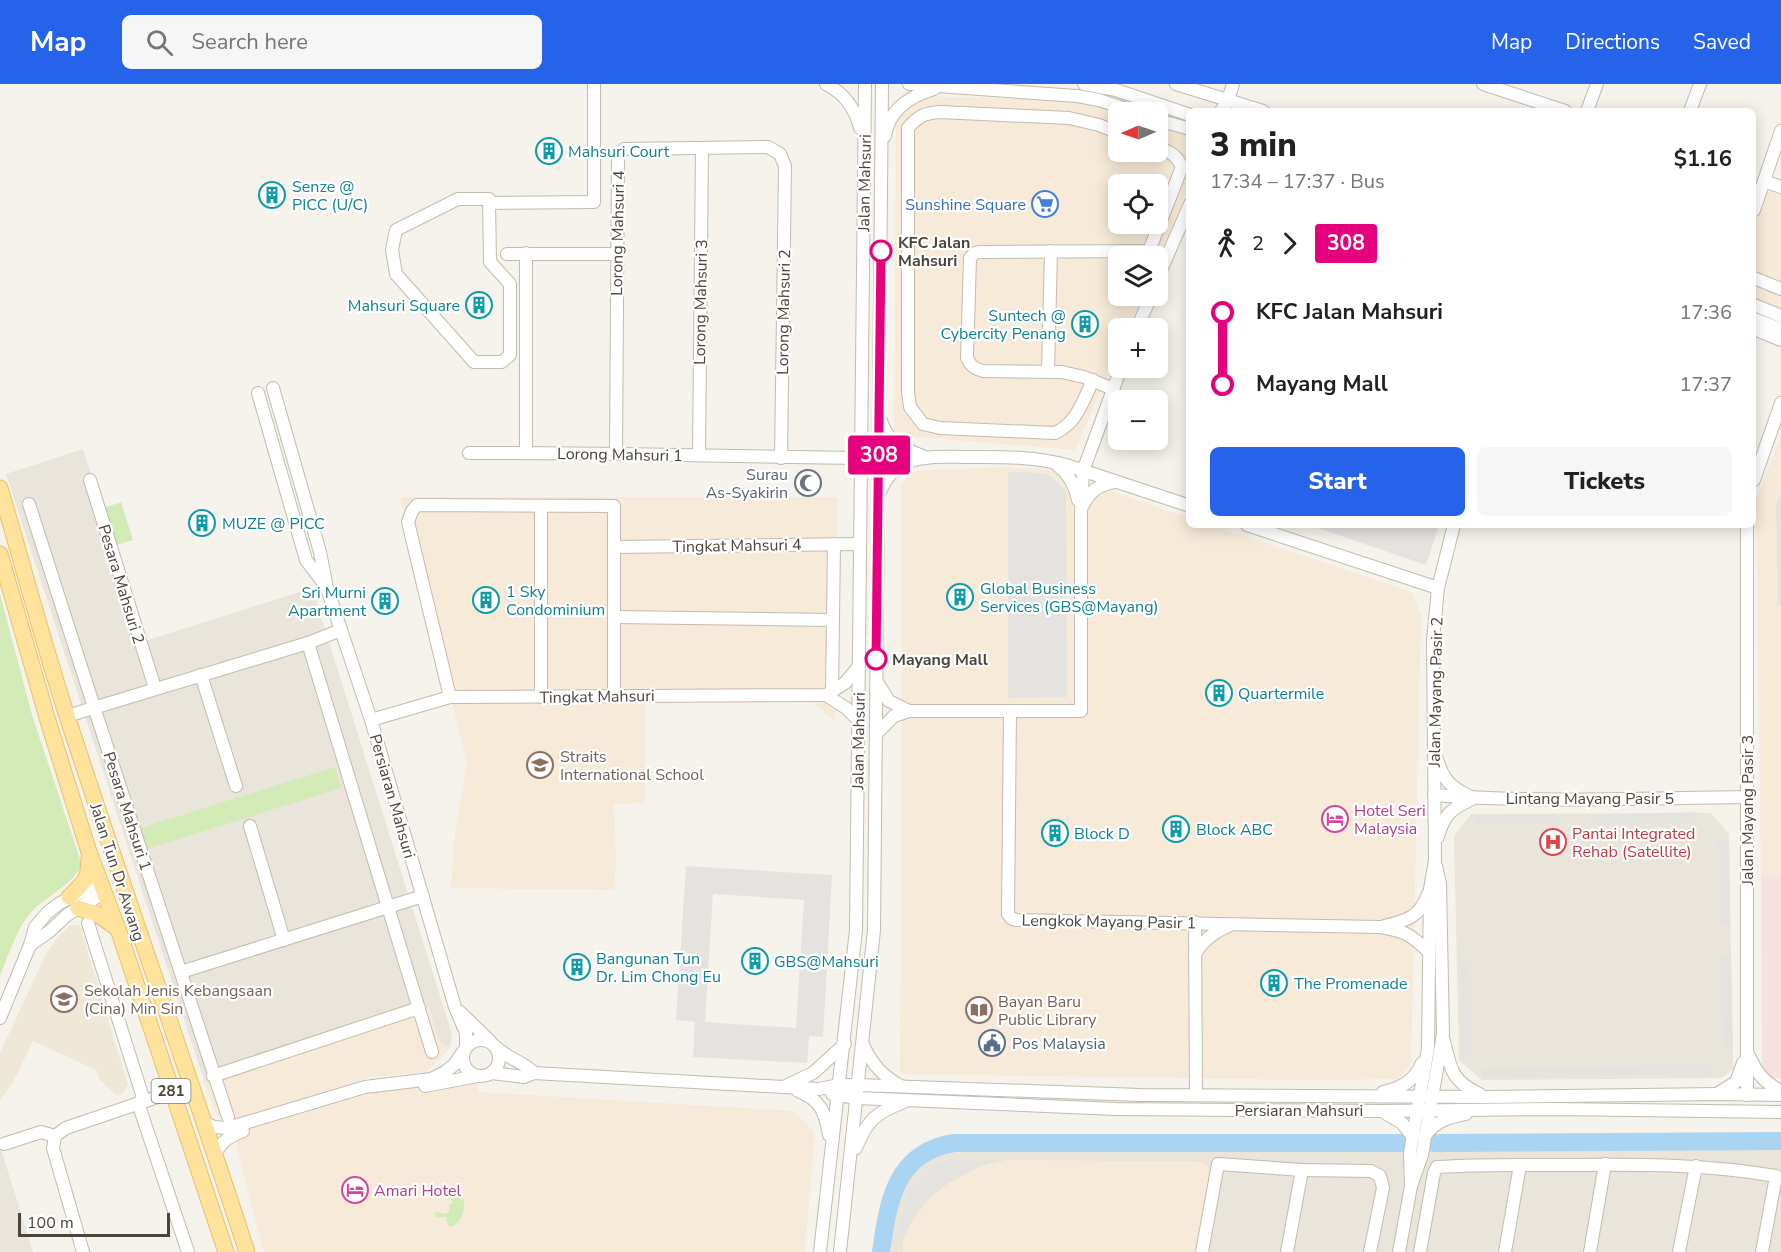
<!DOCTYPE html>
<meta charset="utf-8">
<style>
:root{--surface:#fff;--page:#f6f6f6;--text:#202124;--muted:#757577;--accent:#2563eb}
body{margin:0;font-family:"Nunito Sans",sans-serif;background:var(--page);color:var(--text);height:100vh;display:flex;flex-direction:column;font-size:22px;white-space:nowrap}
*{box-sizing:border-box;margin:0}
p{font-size:20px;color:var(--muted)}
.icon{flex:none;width:33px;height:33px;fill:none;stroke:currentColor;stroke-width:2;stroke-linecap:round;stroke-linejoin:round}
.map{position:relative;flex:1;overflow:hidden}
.details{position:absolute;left:1186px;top:24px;width:570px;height:420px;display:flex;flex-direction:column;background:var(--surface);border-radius:9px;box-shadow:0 3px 15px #0003}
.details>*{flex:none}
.badge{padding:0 12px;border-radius:4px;font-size:21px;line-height:39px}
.needle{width:39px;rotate:268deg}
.fabs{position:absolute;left:1108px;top:18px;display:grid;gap:12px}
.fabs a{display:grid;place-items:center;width:60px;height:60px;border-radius:9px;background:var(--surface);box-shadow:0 3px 15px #0003;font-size:30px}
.scale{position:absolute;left:18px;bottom:15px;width:152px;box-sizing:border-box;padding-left:6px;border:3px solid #4b4439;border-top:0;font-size:16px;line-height:21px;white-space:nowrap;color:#4b4439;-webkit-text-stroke:4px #fff;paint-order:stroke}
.map>.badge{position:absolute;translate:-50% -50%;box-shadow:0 0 0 3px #fff}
.legs{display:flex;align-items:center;gap:9px;height:66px;padding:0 24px;font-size:20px}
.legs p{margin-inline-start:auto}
.summary{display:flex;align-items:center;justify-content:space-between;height:102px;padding:0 24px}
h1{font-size:33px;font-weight:800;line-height:45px}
.primary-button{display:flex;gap:12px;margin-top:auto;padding:12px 24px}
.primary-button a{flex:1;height:69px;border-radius:9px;background:var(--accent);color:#fff;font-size:24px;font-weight:800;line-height:69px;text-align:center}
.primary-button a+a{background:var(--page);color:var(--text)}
ul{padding:0 24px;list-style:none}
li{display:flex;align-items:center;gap:21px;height:72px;font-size:22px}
li i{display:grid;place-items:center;width:9px;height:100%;margin:0 8px;background:currentColor}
li i::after{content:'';width:15px;height:15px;margin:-8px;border:4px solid;border-radius:50%;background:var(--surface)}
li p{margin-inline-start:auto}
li:first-child i{background:linear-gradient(#0000 50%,currentColor 0)}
li:last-child i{background:linear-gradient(currentColor 50%,#0000 0)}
header{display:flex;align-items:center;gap:36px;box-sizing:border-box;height:84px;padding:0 30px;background:var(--accent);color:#fff}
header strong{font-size:28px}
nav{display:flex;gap:33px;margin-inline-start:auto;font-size:21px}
.search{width:420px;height:54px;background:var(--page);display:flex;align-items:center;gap:15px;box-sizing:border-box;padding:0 21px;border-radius:9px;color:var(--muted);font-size:22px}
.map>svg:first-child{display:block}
</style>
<header>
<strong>Map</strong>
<div class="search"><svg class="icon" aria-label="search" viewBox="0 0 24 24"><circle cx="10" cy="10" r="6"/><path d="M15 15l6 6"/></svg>Search here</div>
<nav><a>Map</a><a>Directions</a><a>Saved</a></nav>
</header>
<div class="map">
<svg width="1781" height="1168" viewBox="0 0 1781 1168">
<rect width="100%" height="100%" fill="#f6f3ec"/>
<g fill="#eae5da">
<polygon points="83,365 145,557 312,504 451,947 452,954 449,964 427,987 369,993 230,1038 215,1030 6,390"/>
<polygon points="1711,729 1729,750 1733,985 1722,994 1482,996 1459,976 1454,752 1471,730"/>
<polygon points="0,1062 33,1168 0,1168"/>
<polygon points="948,1064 1781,1064 1781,1168 886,1168 894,1122 903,1099 919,1078 932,1068"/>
</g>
<g fill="#f7ead8" fill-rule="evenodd">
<path d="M922 12 1082 17 1119 28V68H1158V40L1189 50V101L1158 174V172H1119V212H1142L1128 244H1119V264L1075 366 894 351 896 34ZM1119 100H1158V140H1119Z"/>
<polygon points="1759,96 1781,104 1781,238 1754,228 1754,112"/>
<polygon points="1781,352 1781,792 1761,792 1756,416"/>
<polygon points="1006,383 1050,386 1189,434 1190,441 1210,441 1412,508 1421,532 1411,981 1398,995 1301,996 900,990 902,637 901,401 913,387"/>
<polygon points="400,413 838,413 835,638 813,618 645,617 645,719 614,720 616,777 614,806 451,804 455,748 467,679"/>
<polygon points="429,924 440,958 449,964 427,987 369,993 230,1038 215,1030 204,998"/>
<polygon points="463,998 477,999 479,1008 793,1027 815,1048 805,1168 264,1168 233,1050 376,1008"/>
<polygon points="950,1075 1203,1078 1211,1087 1196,1168 903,1168 903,1156 896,1155 905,1118 911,1105 919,1094 935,1079"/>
</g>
<polygon fill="#efe8d6" points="70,841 80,841 128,1001 121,1011 117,1012 99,995 96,986 33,957 14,996 0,1017 0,969 45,872 57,854"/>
<polygon fill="#f6e3e0" points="1761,792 1781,792 1781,994 1772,994 1762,984"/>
<g fill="#d2eab5">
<polygon points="121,418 133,456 116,461 104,424"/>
<path d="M0 510 32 631 82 781C70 804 44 812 28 832 15 849 8 872 0 892Z"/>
<polygon points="335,683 341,704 147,765 141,744"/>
<path d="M450 1108H456L461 1110C468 1122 463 1136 452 1143L448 1141 446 1133H437L435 1131 436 1128 446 1130 449 1127V1120H452L453 1117 444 1112Z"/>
</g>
<g fill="#e5e3e0" fill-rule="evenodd">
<polygon points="1008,388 1029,388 1048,390 1066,407 1067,613 1008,614"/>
<polygon points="1781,408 1781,521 1778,521 1776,420"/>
<polygon points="1309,441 1439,441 1426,481"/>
<polygon points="1697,728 1698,738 1592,740 1591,731"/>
<polygon points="1560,731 1560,739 1477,741 1477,732"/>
<polygon points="1718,755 1728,755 1730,841 1720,841"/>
<path d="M686 782 832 791 823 953 809 952 807 979 693 973 695 938 676 936ZM713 810 804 816 796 944 705 938Z"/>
<polygon points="1720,873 1731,873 1733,966 1723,967"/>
<polygon points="1459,874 1470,881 1472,973 1462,973"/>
<polygon points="1712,981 1713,990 1482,994 1481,985"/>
<polygon points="950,1075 1006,1076 981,1082 947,1100 929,1115 913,1135 903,1156 896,1155 905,1118 911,1105 919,1094 935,1079"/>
</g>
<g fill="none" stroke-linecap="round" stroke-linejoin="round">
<g stroke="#a9d4f2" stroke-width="18">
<polyline points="1435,1059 1781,1057"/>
<path d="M881 1168C888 1118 895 1068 954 1059H1401"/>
</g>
<defs>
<g id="minor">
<path d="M826 0C845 10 855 24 860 44"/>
<polyline points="909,0 1077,12 1099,16 1135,28"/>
<polyline points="1084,0 1116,6 1190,31"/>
<polyline points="1176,0 1263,27"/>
<polyline points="1483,0 1565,27"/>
<polyline points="1221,27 1228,16 1233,0"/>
<polyline points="1587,27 1597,0"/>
<polyline points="1690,27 1700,0"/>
<polyline points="1158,36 1190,45"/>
<path d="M885 52C889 26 910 12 934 5"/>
<polyline points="1764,97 1781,103"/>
<polygon points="458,115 489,115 490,178 510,200 510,271 502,278 474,278 396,190 392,166 396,146"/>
<polyline points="489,119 594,118 594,0"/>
<polyline points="1754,126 1781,47"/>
<path d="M1149 167 1182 83C1177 71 1170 68 1158 63"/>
<polyline points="526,169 526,368"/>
<polyline points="507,170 616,170"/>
<polyline points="1158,193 1190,120"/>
<polyline points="1754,194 1781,205"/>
<polyline points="1754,221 1781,232"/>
<polyline points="1754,235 1781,245"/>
<polyline points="1137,244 1151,212"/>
<polyline points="1754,245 1781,256"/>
<polyline points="1048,288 1051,167"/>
<path d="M1093 296C1083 317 1077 339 1055 349L940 344 923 340 910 323 908 308V44C918 32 925 29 940 28L1069 34 1099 41 1119 49"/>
<polyline points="273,304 320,468 327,504 371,636 455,923 466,949 466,962"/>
<path d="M1113 305 1084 293 1062 288 983 287C975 285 970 282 967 274L970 174 975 169 979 168 1149 167 1166 174"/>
<polyline points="258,309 306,476 324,500"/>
<path d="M881 337C889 361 904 364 925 373"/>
<path d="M469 369C602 368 734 373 867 374"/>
<polyline points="616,370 618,72 624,65 768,63 780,70 785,82 781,374"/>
<polyline points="699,371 702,64"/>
<path d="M1057 381C1069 390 1075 401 1078 416"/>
<polyline points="90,396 155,604"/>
<polyline points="1754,396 1781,319"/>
<path d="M880 408C885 395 894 384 908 378 927 371 947 373 968 373 1001 373 1033 372 1066 381L1190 422"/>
<polyline points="29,420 94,623 228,1033"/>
<path d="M1083 421C1090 407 1099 400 1116 398"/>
<polyline points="541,422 541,613"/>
<polyline points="1247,441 1438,504"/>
<polyline points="614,463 860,460"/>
<polyline points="615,533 833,536"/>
<polyline points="308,559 432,968"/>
<polyline points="201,591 236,702"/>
<polyline points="877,598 889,617 909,627"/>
<polyline points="832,608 834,460"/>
<polyline points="826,611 846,624 858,636"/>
<polyline points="450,613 408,438 412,427 417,421 614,422 614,612"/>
<path d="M1010 627 1008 830 1011 834 1016 836 1380 843C1405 847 1410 850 1429 868"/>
<polyline points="67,632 308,559 341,546"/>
<polyline points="371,636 450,613 826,611 845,599 859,582"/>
<polyline points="876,650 894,632 909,627 1081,627 1081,430 1083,387 1121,284"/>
<path d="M1437 675C1443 695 1450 703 1469 712"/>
<path d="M1434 711C1538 719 1643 714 1747 713"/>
<polyline points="250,742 284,856"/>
<path d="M1438 753C1444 730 1451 725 1472 715"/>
<polyline points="1195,838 1196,1011"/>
<polyline points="88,839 144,1017"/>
<path d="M1384 842C1406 837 1420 833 1428 810"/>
<polyline points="30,861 50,847 67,831 105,808"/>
<path d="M1195 870C1204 855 1215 848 1230 841"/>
<polyline points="181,888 423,812"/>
<polyline points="460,928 490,957"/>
<polyline points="0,934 30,861 35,843 48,828 60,819 101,798"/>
<circle cx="481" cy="974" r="18"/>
<path d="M1444 957C1451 987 1452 997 1481 1011"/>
<path d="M863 961C872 980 883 993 901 1002"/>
<path d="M496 963C508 975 524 978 534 989"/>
<path d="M1748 970C1757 989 1762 997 1781 1007"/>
<polyline points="491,989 524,993 534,989 819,1005 839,1001 858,1001 1140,1011 1486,1013 1717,1010 1781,1011"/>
<polyline points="213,992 419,924"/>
<polyline points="425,1002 477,992"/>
<polyline points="786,1002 813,989 845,960"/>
<path d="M798 1007C821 1016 825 1028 829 1051"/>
<path d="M1383 1008C1402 1004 1414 997 1422 979"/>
<polyline points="832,1010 857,1014 1116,1025 1382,1027 1555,1025 1781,1028"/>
<polyline points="1717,1010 1736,998 1743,979"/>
<polyline points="1747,1011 1747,441"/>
<polyline points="138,1019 188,1168"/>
<polyline points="1382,1027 1402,1039 1413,1053"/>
<polyline points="204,1038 214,1043 228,1044 365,1003 431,995 445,988 454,981 463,968"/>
<path d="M1425 1051C1438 1036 1447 1034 1466 1030"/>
<polyline points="55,1052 66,1044 172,1008"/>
<polyline points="55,1052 53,1064 83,1168"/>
<polyline points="4,1060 41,1048 55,1052"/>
<path d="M856 1064C867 1036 877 1028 904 1018"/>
<path d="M215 1069C223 1057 229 1052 243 1047"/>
<polyline points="1411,1102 1410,1069 1428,964 1430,805 1435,776 1433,556 1438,504 1454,441"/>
<path d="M820 1168C832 1060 845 953 856 846L865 0"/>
<polyline points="840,1168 874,846 882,0"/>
<polyline points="1202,1168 1218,1080 1302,1086 1371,1087 1380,1092 1383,1104 1370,1168"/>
<polyline points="1287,1168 1302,1086"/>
<polyline points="1399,1168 1411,1102 1422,1071 1441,962 1443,950 1440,799 1436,782"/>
<path d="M1420 1168 1434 1089 1437 1083C1480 1080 1523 1081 1565 1081 1636 1080 1706 1080 1776 1092L1762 1168"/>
<polyline points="1505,1168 1520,1081"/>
<polyline points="1590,1168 1605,1080"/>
<polyline points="1679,1168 1696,1082"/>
</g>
<g id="major">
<path d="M0 404C23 481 43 559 68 635 126 813 189 990 247 1168"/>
<polyline points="0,470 48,637 89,768 118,845 226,1168"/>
<path d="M69 813C84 798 89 796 89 774"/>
<polyline points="78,824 97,830 118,845"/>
</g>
</defs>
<use href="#minor" stroke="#c2bbae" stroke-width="14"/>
<use href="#major" stroke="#e6c16a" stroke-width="17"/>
<use href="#minor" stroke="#fff" stroke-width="12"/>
<use href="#major" stroke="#ffe39c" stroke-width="15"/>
</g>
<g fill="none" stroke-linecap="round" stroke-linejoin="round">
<defs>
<polyline id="line-1" points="876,575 881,167"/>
</defs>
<use href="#line-1" stroke="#fff" stroke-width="14"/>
<use href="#line-1" stroke="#e6007e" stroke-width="9"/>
</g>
<defs>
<symbol id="building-ring" viewBox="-11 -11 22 22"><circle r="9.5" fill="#fff" stroke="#0f9aa8" stroke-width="1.5"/><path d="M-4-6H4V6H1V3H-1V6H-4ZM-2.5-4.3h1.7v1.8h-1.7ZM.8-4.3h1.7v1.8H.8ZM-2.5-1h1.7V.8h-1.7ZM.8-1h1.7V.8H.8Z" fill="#0f9aa8"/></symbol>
<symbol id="supermarket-ring" viewBox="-11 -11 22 22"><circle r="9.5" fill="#fff" stroke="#3f7fe0" stroke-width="1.5"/><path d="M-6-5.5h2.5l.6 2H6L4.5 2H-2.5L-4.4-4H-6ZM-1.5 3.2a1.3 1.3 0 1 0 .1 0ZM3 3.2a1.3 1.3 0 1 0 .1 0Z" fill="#3f7fe0"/></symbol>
<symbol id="mosque-ring" viewBox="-11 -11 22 22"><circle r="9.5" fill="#fff" stroke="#6b7280" stroke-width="1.5"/><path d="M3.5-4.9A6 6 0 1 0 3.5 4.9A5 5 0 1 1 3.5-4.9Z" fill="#6b7280"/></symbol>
<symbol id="school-ring" viewBox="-11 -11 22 22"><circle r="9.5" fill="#fff" stroke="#8d6e63" stroke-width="1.5"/><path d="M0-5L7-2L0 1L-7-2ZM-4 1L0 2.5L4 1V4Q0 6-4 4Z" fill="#8d6e63"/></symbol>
<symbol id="hotel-ring" viewBox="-11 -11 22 22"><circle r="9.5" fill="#fff" stroke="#d1479c" stroke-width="1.5"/><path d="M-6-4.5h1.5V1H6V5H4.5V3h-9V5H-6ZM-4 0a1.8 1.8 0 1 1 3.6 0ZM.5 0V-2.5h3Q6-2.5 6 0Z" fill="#d1479c"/></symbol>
<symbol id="hospital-ring" viewBox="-11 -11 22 22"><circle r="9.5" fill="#fff" stroke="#e0444e" stroke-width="1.5"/><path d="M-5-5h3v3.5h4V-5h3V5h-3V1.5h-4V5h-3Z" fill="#e0444e"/></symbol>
<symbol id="library-ring" viewBox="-11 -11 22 22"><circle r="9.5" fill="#fff" stroke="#8d6e63" stroke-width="1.5"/><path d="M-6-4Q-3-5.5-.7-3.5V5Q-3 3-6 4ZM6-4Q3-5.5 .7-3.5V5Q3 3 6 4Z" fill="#8d6e63"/></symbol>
<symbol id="civic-ring" viewBox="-11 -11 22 22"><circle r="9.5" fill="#fff" stroke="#5c6f8a" stroke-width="1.5"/><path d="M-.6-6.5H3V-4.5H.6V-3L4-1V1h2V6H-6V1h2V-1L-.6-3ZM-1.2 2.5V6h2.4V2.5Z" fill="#5c6f8a"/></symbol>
</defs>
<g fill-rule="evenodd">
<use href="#building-ring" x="534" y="52" width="30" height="30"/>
<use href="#building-ring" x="257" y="96" width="30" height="30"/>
<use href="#supermarket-ring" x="1030" y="105" width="30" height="30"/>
<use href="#building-ring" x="464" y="206" width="30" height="30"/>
<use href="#building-ring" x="1070" y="225" width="30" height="30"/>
<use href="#mosque-ring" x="793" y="384" width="30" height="30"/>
<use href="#building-ring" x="187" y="424" width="30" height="30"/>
<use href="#building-ring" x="945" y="498" width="30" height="30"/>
<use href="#building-ring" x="471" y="501" width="30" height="30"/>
<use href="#building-ring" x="370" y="502" width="30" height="30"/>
<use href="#building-ring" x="1204" y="594" width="30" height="30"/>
<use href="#school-ring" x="525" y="666" width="30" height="30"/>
<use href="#hotel-ring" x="1320" y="720" width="30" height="30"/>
<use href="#building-ring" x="1161" y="730" width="30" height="30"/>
<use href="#building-ring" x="1040" y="734" width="30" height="30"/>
<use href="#hospital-ring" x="1538" y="743" width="30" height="30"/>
<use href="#building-ring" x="740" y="862" width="30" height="30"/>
<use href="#building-ring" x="562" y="868" width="30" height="30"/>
<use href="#building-ring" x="1259" y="884" width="30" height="30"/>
<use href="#school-ring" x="49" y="900" width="30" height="30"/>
<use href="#library-ring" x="964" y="911" width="30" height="30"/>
<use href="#civic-ring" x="977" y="944" width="30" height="30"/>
<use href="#hotel-ring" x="340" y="1091" width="30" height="30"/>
</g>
<g fill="#fff" stroke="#e6007e" stroke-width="3">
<circle cx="881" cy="167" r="10"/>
<circle cx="876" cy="575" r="10"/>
</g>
<g text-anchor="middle" stroke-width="4.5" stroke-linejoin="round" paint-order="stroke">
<rect fill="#fff" stroke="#817c74" stroke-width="1.5" x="151.5" y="995" width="39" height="24" rx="4.5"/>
<g font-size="15" font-weight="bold" fill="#4b4439">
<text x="171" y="1012">281</text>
</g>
<g font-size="16" fill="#0d838f" stroke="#fff" text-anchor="start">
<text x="568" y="73">Mahsuri Court</text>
<text x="292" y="108">Senze @<tspan x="292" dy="18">PICC (U/C)</tspan></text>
<text x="460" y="227" text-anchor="end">Mahsuri Square</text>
<text x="1066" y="237" text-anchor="end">Suntech @<tspan x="1066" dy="18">Cybercity Penang</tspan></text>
<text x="222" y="445">MUZE @ PICC</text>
<text x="980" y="510">Global Business<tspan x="980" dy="18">Services (GBS@Mayang)</tspan></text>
<text x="506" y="513">1 Sky<tspan x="506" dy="18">Condominium</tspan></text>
<text x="366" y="514" text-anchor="end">Sri Murni<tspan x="366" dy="18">Apartment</tspan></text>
<text x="1238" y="615">Quartermile</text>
<text x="1196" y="751">Block ABC</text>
<text x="1074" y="755">Block D</text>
<text x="596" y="880">Bangunan Tun<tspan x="596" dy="18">Dr. Lim Chong Eu</tspan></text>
<text x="774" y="883">GBS@Mahsuri</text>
<text x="1294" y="905">The Promenade</text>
</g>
<g font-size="16" fill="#4b4439" stroke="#fff">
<text transform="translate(864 99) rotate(-89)" y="6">Jalan Mahsuri</text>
<text transform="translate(617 149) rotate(-89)" y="6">Lorong Mahsuri 4</text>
<text transform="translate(700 218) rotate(-89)" y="6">Lorong Mahsuri 3</text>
<text transform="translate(783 228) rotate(-89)" y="6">Lorong Mahsuri 2</text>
<text transform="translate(620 370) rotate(1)" y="6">Lorong Mahsuri 1</text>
<text transform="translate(737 461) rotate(-1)" y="6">Tingkat Mahsuri 4</text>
<text transform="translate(122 500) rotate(73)" y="6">Pesara Mahsuri 2</text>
<text transform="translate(1435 608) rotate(-89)" y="6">Jalan Mayang Pasir 2</text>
<text transform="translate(597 612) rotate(-1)" y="6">Tingkat Mahsuri</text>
<text transform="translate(858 657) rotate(-89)" y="6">Jalan Mahsuri</text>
<text transform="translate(393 712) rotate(74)" y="6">Persiaran Mahsuri</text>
<text x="1590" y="720">Lintang Mayang Pasir 5</text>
<text transform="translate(1747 726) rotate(-90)" y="6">Jalan Mayang Pasir 3</text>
<text transform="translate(128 727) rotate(72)" y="6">Pesara Mahsuri 1</text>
<text transform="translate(118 788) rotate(72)" y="6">Jalan Tun Dr Awang</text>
<text transform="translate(1109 837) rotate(1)" y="6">Lengkok Mayang Pasir 1</text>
<text x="1299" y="1032">Persiaran Mahsuri</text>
</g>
<g font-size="16" fill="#366cbe" stroke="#fff" text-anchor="end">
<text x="1026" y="126">Sunshine Square</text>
</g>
<g font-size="16" font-weight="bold" fill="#4b4439" stroke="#fff" text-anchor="start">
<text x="898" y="164">KFC Jalan<tspan x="898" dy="18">Mahsuri</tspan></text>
<text x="892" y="581">Mayang Mall</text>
</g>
<g font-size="16" fill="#5b616d" stroke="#fff" text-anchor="end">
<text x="788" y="396">Surau<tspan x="788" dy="18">As-Syakirin</tspan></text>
</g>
<g font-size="16" fill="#785e54" stroke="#fff" text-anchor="start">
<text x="560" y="678">Straits<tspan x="560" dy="18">International School</tspan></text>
<text x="84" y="912">Sekolah Jenis Kebangsaan<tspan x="84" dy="18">(Cina) Min Sin</tspan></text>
<text x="998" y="923">Bayan Baru<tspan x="998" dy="18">Public Library</tspan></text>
</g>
<g font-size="16" fill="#b23c85" stroke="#fff" text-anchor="start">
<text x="1354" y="732">Hotel Seri<tspan x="1354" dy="18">Malaysia</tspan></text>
<text x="374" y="1112">Amari Hotel</text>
</g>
<g font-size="16" fill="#be3a42" stroke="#fff" text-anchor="start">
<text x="1572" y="755">Pantai Integrated<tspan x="1572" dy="18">Rehab (Satellite)</tspan></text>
</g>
<g font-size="16" fill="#4e5e75" stroke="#fff" text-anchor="start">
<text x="1012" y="965">Pos Malaysia</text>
</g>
</g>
</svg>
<div class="fabs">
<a><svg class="needle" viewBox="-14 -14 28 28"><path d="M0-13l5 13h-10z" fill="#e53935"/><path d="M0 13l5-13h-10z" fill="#757577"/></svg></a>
<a><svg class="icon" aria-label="locate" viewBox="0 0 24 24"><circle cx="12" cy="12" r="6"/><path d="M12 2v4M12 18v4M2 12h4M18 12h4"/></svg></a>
<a><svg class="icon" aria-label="layers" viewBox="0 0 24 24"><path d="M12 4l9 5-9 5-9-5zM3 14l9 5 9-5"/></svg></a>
<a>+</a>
<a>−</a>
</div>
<div class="scale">100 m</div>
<b class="badge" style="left:879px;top:371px;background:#e6007e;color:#fff">308</b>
<section class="details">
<div class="summary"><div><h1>3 min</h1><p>17:34 – 17:37 · Bus</p></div><b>$1.16</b></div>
<div class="legs"><svg class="icon" aria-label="walk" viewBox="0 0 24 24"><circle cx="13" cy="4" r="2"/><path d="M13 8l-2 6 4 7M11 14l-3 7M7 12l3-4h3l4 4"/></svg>2<svg class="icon" aria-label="forward" viewBox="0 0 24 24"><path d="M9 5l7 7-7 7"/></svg><b class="badge" style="background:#e6007e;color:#fff">308</b></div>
<ul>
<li><i style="color:#e6007e"></i><b>KFC Jalan Mahsuri</b><p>17:36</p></li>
<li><i style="color:#e6007e"></i><b>Mayang Mall</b><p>17:37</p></li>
</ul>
<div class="primary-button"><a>Start</a><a>Tickets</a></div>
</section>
</div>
